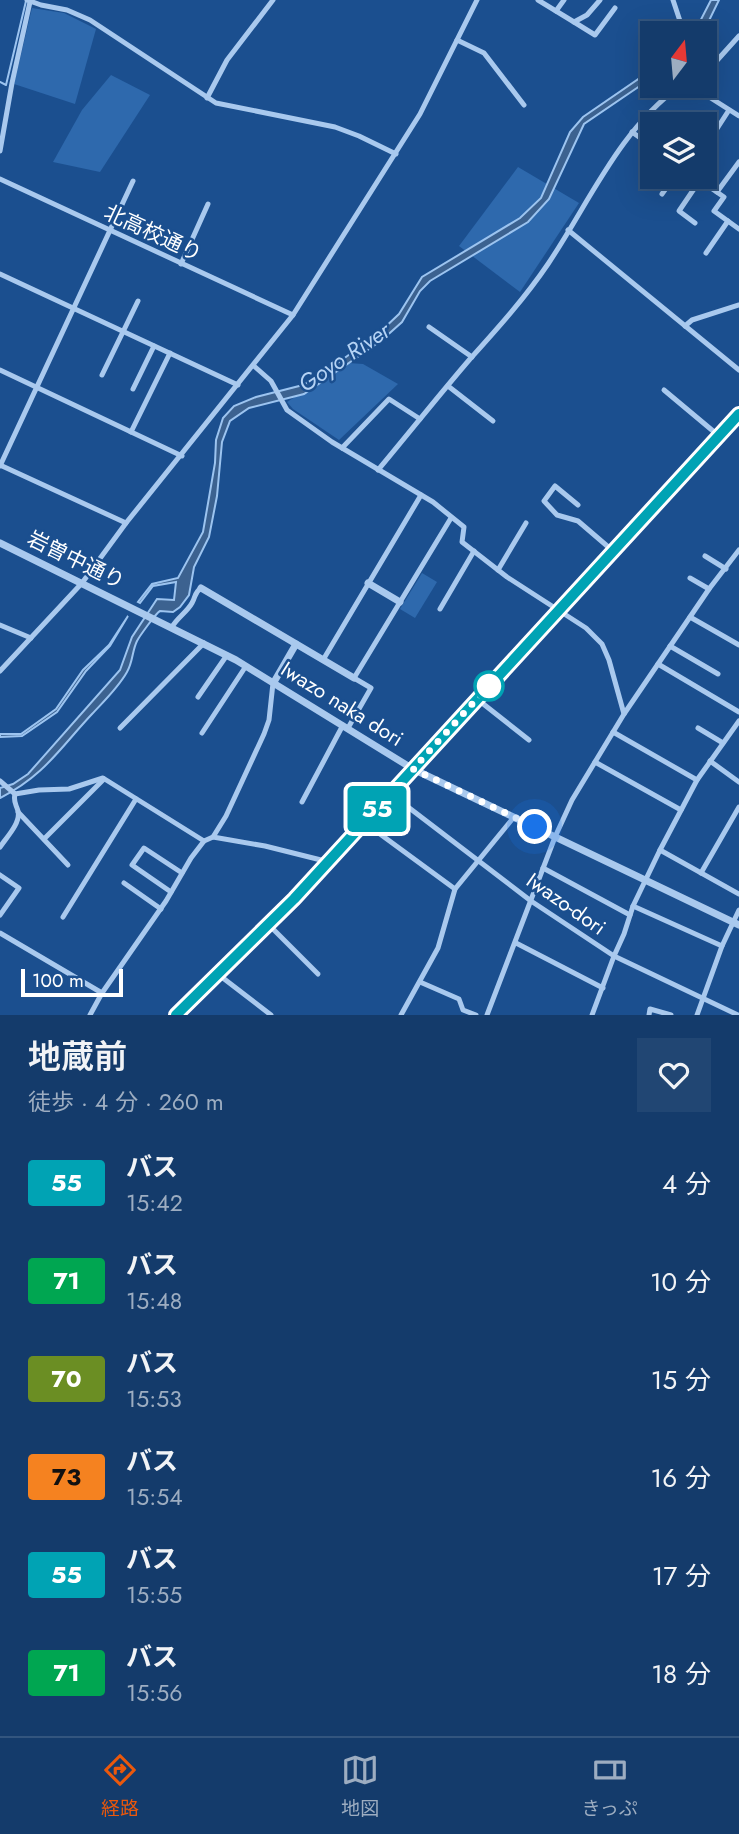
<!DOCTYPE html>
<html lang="ja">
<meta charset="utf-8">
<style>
:root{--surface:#143b6b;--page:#214673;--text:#f1f3f6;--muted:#9dadc1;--line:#33557e;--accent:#ea580c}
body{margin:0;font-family:Jost,"Noto Sans JP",sans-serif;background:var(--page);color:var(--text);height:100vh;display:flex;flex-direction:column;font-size:26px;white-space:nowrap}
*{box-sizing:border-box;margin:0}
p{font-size:23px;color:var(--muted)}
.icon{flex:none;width:38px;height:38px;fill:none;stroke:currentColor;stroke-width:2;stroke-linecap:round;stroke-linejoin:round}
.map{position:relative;height:1015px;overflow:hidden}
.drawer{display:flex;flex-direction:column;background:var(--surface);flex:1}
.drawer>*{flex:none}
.badge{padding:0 14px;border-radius:5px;font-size:24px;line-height:46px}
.needle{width:46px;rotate:16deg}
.tools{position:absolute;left:640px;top:21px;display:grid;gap:14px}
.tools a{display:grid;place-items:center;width:77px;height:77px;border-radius:0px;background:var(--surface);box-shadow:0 7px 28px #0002,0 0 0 2px var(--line);font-size:35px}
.scale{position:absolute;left:21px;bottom:18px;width:102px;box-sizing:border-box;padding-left:7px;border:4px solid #fff;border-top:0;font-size:19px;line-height:24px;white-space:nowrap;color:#fff;-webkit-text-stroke:5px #1b4f8f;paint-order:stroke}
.you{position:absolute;width:35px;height:35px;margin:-18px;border:5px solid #fff;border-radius:50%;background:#1a73e8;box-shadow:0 0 0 10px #1a73e833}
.map>.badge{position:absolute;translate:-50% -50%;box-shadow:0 0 0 4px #fff}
.round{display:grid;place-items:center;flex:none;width:74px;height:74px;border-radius:0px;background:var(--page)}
.summary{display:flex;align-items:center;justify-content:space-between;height:119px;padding:0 28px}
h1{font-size:33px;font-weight:600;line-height:52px}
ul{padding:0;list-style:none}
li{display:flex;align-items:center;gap:21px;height:98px;padding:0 28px}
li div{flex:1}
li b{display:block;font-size:26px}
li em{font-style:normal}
li .badge{min-width:77px;font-weight:700;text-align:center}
.menu{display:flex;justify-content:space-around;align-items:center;height:98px;border-top:2px solid var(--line);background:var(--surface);font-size:19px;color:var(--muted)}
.menu a{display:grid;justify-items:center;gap:4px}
.menu .on{color:var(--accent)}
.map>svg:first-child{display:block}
</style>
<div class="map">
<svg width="739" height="1015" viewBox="0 0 739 1015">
<rect width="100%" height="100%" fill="#1b4f8f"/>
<g fill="#2e69ad">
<polygon points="32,8 64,13 96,29 75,104 14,84"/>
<polygon points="111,75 150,95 100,172 53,162 82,110"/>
<polygon points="518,167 579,203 520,292 459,246"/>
<polygon points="348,363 363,364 398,384 339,440 293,409 287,402"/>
<polygon points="422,573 437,582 415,618 400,609"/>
</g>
<g fill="#3c6290" stroke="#9cc4f0" stroke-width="2">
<polygon points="711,0 719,0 703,33 694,33"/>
<path d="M653 69V77L584 124 549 199 528 222 430 281 420 291 402 322 382 340 304 394 249 408 230 421 222 442 217 496 209 537 194 567 189 595 180 607 173 612 160 611C156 613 139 637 137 641 132 651 133 662 127 672 118 688 104 701 92 714 60 748 44 776 0 798V788L13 784 28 774 120 670 132 637 157 599 174 600 176 582 153 586 140 603 138 602 152 584 178 578 203 532 215 463 216 440 223 418 234 406 256 397 303 385 339 362 379 333 399 314 422 277 520 218 541 198 570 132 583 117Z"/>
<polygon points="128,616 110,646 86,671 57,712 22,736 0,737 0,734 21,734 56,709 83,670 109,645"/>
</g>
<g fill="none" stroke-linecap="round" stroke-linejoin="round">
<polyline stroke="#9cc4f0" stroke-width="2" points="0,82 6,85 26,1"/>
<g stroke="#a9c9ee" stroke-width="5">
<polyline points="27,0 41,5 67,10 90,20 216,103 335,127 359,136 396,154"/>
<polyline points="538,0 574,22 587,15 600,0"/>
<polyline points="673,0 684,33"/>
<polyline points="556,11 564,0"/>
<polyline points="574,22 595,35 615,8"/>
<polyline points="457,40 484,53 524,105"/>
<polyline points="705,69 712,66 739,36"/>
<polyline points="699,86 706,95 739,116"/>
<polyline points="207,98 227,60 273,0"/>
<polyline points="632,132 653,147"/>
<polyline points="711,138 729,110"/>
<polyline points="0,151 12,83 30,2"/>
<polyline points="695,177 724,197 714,211 739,229"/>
<polyline points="0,179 293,315"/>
<polyline points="717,192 739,162"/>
<polyline points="662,194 674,177"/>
<polyline points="695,223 679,211 700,180"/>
<polyline points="568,230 739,370"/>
<polyline points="706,253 728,221"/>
<polyline points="181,264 208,204"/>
<polyline points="0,274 238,385"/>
<polyline points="685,326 692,320 739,305"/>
<polyline points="429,327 472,357"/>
<polyline points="254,366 271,381 287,410 332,442 433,502 464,527 462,542 507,577 586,628 602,644 609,660 624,714"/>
<polyline points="0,370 182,456"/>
<polyline points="102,375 138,301"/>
<polyline points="448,386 493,421"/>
<polyline points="133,389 154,346"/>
<polyline points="664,390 719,436"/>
<polyline points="131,432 170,353"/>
<polyline points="342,448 389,399 420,419"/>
<polyline points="0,465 126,523"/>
<polyline points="0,466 133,181"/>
<path d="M378 470C409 433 439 395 470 359 497 329 525 298 548 264 589 203 619 130 680 86"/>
<polyline points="578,505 555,486 544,501 557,515 578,521 613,551"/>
<polyline points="705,556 726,569"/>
<polyline points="498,570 526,523"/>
<polyline points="690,578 709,589"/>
<polyline points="440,609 474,551"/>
<polyline points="690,617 739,645"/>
<polyline points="0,625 31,638"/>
<path d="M172 627C177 618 187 612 192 603 196 596 194 593 201 588"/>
<polyline points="670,646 718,674"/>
<polyline points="323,660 421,495"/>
<polyline points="658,664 739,712"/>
<polyline points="0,671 82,583 126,523 293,315 420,114 477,0"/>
<polyline points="198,697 227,655"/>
<polyline points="477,699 529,740"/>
<polyline points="120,728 204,643"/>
<polyline points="348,728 371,688 354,678 451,518"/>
<polyline points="698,728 723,743"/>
<polyline points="613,732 697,780"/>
<polyline points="202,733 246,666"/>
<polyline points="710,761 739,782"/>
<polyline points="595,762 681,810"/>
<polyline points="0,781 15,794"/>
<polyline points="15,794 39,790 69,789 103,778 204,841"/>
<polyline points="391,794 531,901 614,956 738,1015"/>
<polyline points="302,802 343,725"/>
<polyline points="18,812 68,865"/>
<polyline points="365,823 455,889"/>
<polyline points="213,837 265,846 329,862"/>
<polyline points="44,839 104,779"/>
<path d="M0 847C6 838 21 823 18 811 16 804 13 802 15 794"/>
<polyline points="660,850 739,894"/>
<polyline points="543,868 630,915"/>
<polyline points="701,873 739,807"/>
<polyline points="0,875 19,888 0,915"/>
<polyline points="124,883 161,909"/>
<polyline points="171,892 132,865 144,848 182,873"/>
<polyline points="633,906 722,946"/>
<polyline points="63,917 136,799"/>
<polyline points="269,925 318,974"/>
<polyline points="0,933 102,993"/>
<polyline points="516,943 603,988"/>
<polyline points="219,975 271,1015"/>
<polyline points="420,982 459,999 463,1010 476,1015"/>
<polyline points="90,1015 102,993 166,901 191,858 204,841 213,837 226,816 264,734 269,720 273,683"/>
<polyline points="401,1015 438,948 455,889 514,817"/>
<polyline points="487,1015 555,837 572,800 624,714 709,589 739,550"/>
<polyline points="592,1015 614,956 624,934 633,906 660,850 697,780 739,721"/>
<polyline points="649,1015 650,1009 671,1015"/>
<polyline points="697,1015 722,946 739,910"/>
</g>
<g stroke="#a9c9ee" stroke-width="7">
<polyline points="0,543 236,660 413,769 739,925"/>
<polyline points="368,583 400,602"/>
<polyline points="201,588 354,678"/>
<polyline points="274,682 296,644"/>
</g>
<polyline stroke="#d6e6fa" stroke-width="8" points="176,1015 294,899 739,414"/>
</g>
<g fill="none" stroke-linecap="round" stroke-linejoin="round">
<defs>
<polyline id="line" points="176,1015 294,899 739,414"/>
</defs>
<use href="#line" stroke="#fff" stroke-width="16"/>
<use href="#line" stroke="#00a3b4" stroke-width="10"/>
<polyline stroke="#fff" stroke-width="7" stroke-dasharray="0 12.6" points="489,686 493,681 413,769 535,827"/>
</g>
<circle fill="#fff" stroke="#00a3b4" stroke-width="3.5" cx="489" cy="686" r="14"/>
<g text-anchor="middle" stroke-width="5" stroke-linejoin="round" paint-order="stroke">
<g font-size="21" fill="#fff" stroke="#1b4f8f">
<text transform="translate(153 233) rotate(25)" y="7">北高校通り</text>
<text transform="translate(76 560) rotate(26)" y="7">岩曽中通り</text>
<text transform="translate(342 704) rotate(32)" y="7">Iwazo naka dori</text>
<text transform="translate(566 904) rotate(35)" y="7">Iwazo-dori</text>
</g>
<g font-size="23" font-style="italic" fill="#b5d3f5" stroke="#1b4f8f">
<text transform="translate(344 357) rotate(-34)" y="8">Goyo River</text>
</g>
</g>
</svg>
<div class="tools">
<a><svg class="needle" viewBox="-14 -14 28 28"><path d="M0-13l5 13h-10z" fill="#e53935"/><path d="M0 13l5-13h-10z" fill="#9dadc1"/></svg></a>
<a><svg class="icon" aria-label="layers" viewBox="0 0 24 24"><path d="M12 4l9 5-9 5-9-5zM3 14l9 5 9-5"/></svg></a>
</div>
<div class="scale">100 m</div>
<div class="you" style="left:535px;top:827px"></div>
<b class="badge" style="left:377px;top:809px;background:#00a3b4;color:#fff">55</b>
</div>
<section class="drawer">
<div class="summary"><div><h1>地蔵前</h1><p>徒歩 · 4 分 · 260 m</p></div><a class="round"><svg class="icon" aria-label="heart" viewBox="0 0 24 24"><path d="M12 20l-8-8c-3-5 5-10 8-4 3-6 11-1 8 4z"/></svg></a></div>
<ul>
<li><span class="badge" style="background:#00a3b4;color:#fff">55</span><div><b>バス</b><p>15:42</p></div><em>4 分</em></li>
<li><span class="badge" style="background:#00a651;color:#fff">71</span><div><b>バス</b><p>15:48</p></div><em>10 分</em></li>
<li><span class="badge" style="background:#6b8e23;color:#fff">70</span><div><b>バス</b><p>15:53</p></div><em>15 分</em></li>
<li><span class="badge" style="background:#f58220;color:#111">73</span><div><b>バス</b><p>15:54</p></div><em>16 分</em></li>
<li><span class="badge" style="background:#00a3b4;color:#fff">55</span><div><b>バス</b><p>15:55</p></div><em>17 分</em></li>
<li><span class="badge" style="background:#00a651;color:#fff">71</span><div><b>バス</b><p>15:56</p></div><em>18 分</em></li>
</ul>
</section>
<nav class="menu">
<a class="on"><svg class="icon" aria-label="directions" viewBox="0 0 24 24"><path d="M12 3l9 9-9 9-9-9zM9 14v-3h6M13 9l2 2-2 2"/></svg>経路</a>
<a><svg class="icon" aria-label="map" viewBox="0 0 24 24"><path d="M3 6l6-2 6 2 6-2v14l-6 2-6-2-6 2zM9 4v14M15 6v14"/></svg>地図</a>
<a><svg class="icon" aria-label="tickets" viewBox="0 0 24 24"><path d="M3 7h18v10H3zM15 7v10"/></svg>きっぷ</a>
</nav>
